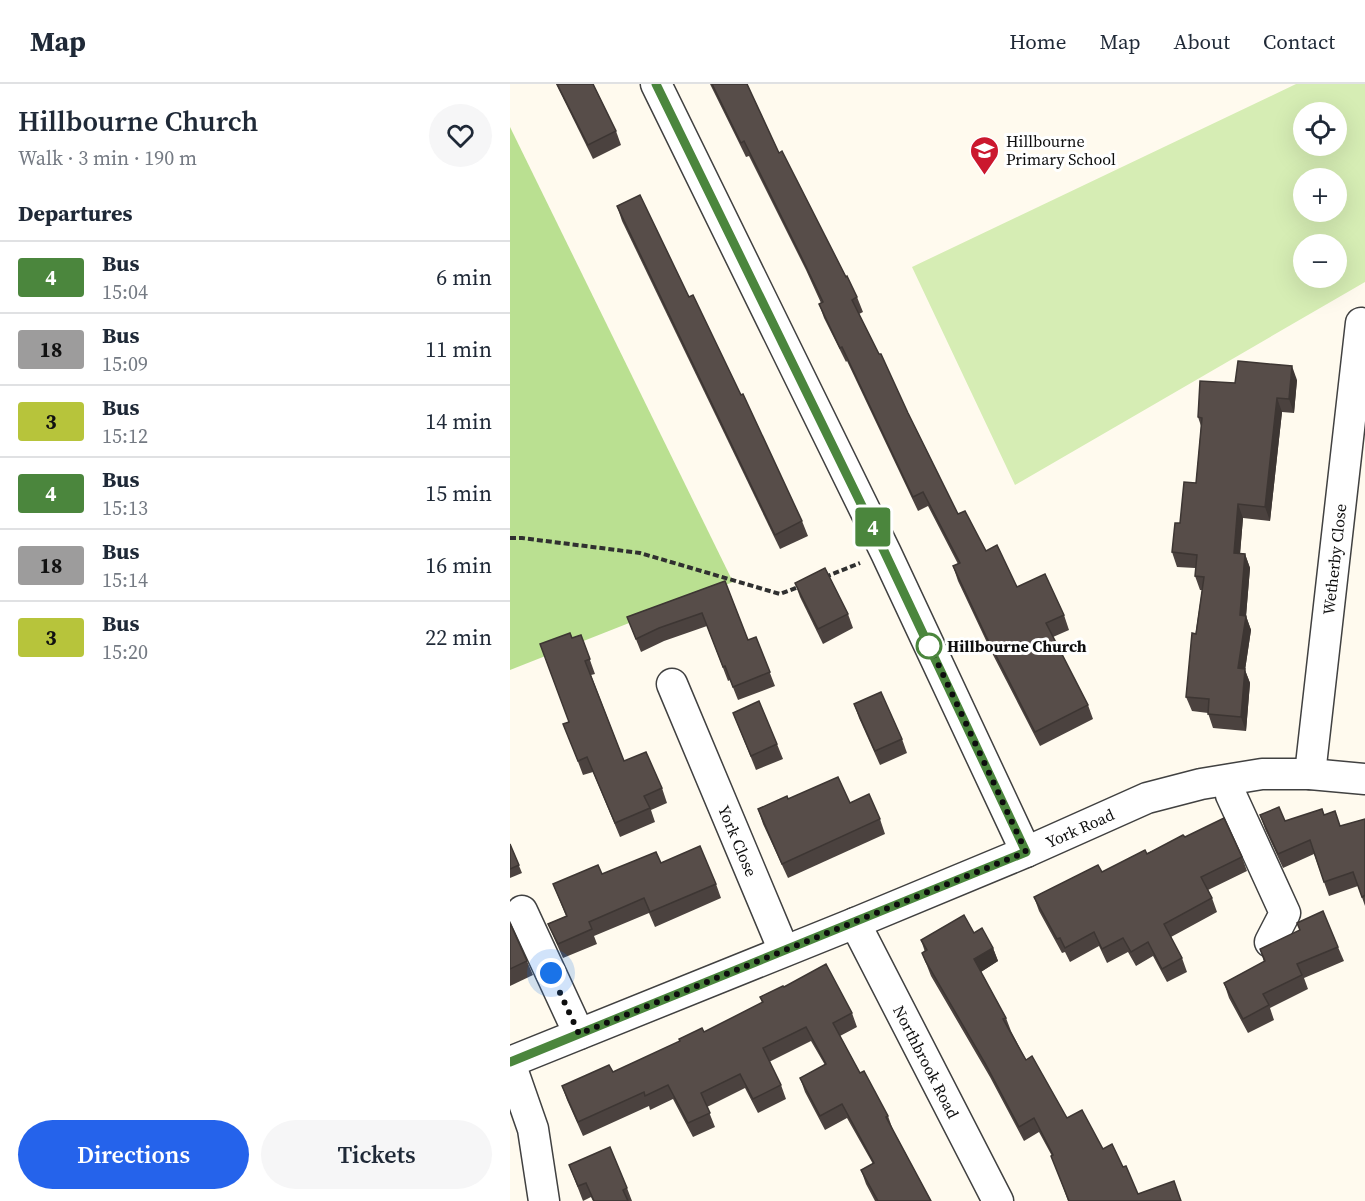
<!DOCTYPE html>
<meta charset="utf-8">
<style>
:root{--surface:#fff;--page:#f6f6f7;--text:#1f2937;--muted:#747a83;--line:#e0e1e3;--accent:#2563eb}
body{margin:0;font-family:"Source Serif 4",serif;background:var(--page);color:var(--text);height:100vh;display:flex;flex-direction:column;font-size:22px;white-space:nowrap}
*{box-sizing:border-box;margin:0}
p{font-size:20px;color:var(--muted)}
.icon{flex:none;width:33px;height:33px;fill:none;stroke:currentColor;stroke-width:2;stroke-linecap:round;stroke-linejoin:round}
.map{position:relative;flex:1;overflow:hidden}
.drawer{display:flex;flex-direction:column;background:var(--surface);width:510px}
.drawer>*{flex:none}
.badge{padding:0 12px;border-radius:4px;font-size:21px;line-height:39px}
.fabs{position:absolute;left:783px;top:18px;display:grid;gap:12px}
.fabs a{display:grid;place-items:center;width:54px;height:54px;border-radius:50%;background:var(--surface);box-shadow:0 6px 24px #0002;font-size:30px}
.you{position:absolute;width:30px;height:30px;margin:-15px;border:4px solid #fff;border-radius:50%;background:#1a73e8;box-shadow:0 0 0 9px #1a73e833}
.map>.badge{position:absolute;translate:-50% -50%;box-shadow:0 0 0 3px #fff}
h2{padding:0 18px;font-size:22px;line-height:54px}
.round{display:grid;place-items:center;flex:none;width:63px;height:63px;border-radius:32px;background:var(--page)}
.summary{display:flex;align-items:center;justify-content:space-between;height:102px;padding:0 18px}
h1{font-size:28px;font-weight:600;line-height:45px}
.action{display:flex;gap:12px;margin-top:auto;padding:12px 18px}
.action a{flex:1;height:69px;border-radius:36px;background:var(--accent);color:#fff;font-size:24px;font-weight:600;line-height:69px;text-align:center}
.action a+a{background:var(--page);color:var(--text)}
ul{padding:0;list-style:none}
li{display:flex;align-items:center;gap:18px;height:72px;padding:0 18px;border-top:2px solid var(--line)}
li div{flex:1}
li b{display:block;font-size:22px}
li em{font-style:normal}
li .badge{min-width:66px;font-weight:700;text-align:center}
header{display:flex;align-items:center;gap:36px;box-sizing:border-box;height:84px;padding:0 30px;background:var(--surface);border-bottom:2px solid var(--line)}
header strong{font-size:28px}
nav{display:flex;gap:33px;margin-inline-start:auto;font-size:21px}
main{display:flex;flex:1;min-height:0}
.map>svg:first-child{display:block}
</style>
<header>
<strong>Map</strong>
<nav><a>Home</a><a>Map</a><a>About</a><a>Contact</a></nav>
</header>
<main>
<section class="drawer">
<div class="summary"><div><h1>Hillbourne Church</h1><p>Walk · 3 min · 190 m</p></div><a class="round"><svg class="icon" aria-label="heart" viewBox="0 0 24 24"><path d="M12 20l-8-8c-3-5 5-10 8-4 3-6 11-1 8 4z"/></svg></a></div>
<h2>Departures</h2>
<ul>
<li><span class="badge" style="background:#4b863d;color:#fff">4</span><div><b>Bus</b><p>15:04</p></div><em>6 min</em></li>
<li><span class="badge" style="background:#9d9c9c;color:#111">18</span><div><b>Bus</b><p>15:09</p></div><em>11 min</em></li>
<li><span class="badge" style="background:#b7c43b;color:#111">3</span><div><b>Bus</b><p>15:12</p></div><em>14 min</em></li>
<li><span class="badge" style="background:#4b863d;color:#fff">4</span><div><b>Bus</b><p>15:13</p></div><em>15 min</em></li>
<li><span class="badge" style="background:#9d9c9c;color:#111">18</span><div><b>Bus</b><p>15:14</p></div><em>16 min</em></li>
<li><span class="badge" style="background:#b7c43b;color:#111">3</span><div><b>Bus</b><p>15:20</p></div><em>22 min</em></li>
</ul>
<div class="action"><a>Directions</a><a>Tickets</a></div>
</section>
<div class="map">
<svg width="855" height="1117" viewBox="0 0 855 1117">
<rect width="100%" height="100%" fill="#fffaee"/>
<path fill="#d6edb4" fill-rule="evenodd" d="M786 0H855V198L505 401 402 183ZM794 28H826V62H794ZM794 94H826V128H794ZM794 160H826V194H794Z"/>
<polygon fill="#bae091" points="0,43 223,498 0,586"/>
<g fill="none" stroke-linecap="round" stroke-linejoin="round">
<defs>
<g id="minor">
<polyline points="146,0 376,469 516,768"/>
<path id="s1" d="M162 600 274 867"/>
<path id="s2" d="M800 690 851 239"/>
<polyline points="719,696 721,711 775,829 760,858"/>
<polyline points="12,827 69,950"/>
<path id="s3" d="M345 839 488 1117"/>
<path id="s4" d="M0 978 345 839 516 768 637 714 691 700 752 690H800L855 695"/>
<polyline points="0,979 23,1045 34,1117"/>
</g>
</defs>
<use href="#minor" stroke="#414141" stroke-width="33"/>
<g stroke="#303030" stroke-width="4" stroke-dasharray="6 3" stroke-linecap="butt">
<polyline points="0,454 12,454 130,469 270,510 291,502"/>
<polyline points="315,493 350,479"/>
</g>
<use href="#minor" stroke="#fff" stroke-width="30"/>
</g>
<g fill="#4b423f">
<polygon points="46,0 83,0 106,47 111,61 83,75"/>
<polygon points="200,0 237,0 269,69 347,213 353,228 349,230 448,430 476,467 507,503 554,531 559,546 543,553 578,621 583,635 530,662 481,567 448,497 443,482 448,480 418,422 408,427 337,277 336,278 314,234 309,220 311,219 296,186 239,72 236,73"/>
<polygon points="107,122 179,213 231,311 292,437 298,452 270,465 112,137"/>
<polygon points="787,296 784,329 772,328 760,437 733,434 730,469 735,470 740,484 736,532 741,546 735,586 740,599 736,647 703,644 698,629 682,627 676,613 692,506 690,506 685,492 685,484 667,483 662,468 670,439 686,399 691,342 688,333 725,299"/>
<polygon points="215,497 238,556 246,553 265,602 228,616 220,596 218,597 197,542 154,557 131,568 117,533"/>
<polygon points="285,499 338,530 343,544 313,560 290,513"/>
<polygon points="71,551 85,590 81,591 114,677 152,704 157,719 141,726 145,738 110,753 83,688 73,691 59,654 62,554"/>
<polygon points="344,620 392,655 397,669 370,681 349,634"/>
<polygon points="223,629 267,660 273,675 246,686"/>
<polygon points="278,715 340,719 370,735 375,750 278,794 253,740 248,725"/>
<polygon points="750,731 775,737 815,731 830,742 855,735 855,822 848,802 819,812 804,770 773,784 755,745"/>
<polygon points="675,753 732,773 737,787 698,806 702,814 707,828 661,853 672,874 677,888 657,898 643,872 626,882 618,868 597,879 589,862 560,878 555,868 552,869 529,827 524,813 592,788"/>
<polygon points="0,760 12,789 0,794"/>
<polygon points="151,779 206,800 211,814 145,843 139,829 84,852 87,860 53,874 44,854 38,840 56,832 43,800"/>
<polygon points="0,839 17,877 23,891 0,902"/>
<polygon points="464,849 483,864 488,877 471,888 496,934 501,947 516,976 557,1034 593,1065 628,1110 671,1117 558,1117 542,1072 529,1048 514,1057 480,993 421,892 412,869 415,868 411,856"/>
<polygon points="828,863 834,877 794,894 798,905 760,924 764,936 738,949 719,914 714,899 754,878 750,865"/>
<polygon points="274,903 342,929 347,943 330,952 350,989 378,1032 383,1046 421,1117 365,1117 356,1100 351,1086 363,1080 337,1034 315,1046 295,1008 290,994 315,981 301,957 259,978 271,1001 276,1015 248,1029 235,1004 197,1023 205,1043 183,1053 163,1015 140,1026 139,1022 73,1052 57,1016 52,1002 103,988 194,948 252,919 250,913"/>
<polygon points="59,1081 117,1104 122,1117 83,1117 81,1113 73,1117"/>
</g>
<g fill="#3d3633">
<polygon points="782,282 787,296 784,329 779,315"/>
<polygon points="767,314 772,328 760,437 755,423"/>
<polygon points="728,420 733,434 729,483 724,469"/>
<polygon points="735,470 740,484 736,532 741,546 735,586 740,599 736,647 731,633 728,584 730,531"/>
<polygon points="483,864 488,877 469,889 464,875"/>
</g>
<g fill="#574d49" stroke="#3d3633" stroke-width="1.5">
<polygon points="47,0 83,0 106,47 78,61"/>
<polygon points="202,0 237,0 269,69 272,67 336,193 337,192 347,213 342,216 369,270 371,270 398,329 448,430 455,427 476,467 487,461 507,503 535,490 554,531 536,539 578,621 525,648 476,552 443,482 450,479 413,408 403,413 332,263 330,264 309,220 313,218 291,172 234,57 231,59"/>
<polygon points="130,111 179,213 183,211 231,311 233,310 292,437 265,451 107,122"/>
<polygon points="728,277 782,282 779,315 767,314 755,423 728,420 724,469 735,470 730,531 736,532 728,584 735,585 731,633 698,630 699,615 676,613 682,549 686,550 694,493 685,492 687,471 662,468 665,439 670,439 674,398 686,399 692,334 688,333 690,297 725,299"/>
<polygon points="315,484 338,530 308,545 285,499"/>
<polygon points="215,497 238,556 246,553 260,588 223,603 215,582 213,583 192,529 149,544 126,555 117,533"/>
<polygon points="60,549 62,554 71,551 80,575 75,577 114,677 136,668 152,704 134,712 140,724 105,739 77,673 68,677 53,640 59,638 30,560"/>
<polygon points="371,608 392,655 365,667 344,620"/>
<polygon points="249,617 267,660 241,672 223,629"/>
<polygon points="328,693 340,719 359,710 370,735 272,780 248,725 277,712 278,715"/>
<polygon points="769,723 775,737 812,725 814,731 825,727 830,742 855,735 855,811 852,813 843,788 814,798 800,756 768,770 750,731"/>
<polygon points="714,734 732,773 691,793 702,814 654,840 672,874 652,885 638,858 621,868 613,854 592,865 584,848 555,864 550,854 547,855 524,813 588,781 592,788 635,766 637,770 673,751 675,753"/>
<polygon points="0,760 9,781 0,785"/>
<polygon points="190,762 206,800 140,828 134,814 79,838 82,845 48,860 38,840 57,832 43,800 88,781 92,790 146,768 151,779"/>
<polygon points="813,827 828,863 787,880 792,891 753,910 759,921 733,935 714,899 755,877 750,865 790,846 787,839"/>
<polygon points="454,831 464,849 472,844 483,864 464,875 496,934 493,935 516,976 522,972 557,1034 572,1026 593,1065 602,1060 613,1083 616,1082 628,1110 664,1097 671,1117 559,1117 541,1072 543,1071 524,1034 509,1043 475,979 416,878 412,869 417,866 411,856"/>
<polygon points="0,839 17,877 0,885"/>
<polygon points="316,880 342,929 323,939 350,989 354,987 378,1032 376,1033 421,1117 368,1117 351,1086 364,1079 332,1020 310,1032 290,994 316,980 296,943 253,964 271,1001 243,1015 230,990 191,1009 200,1029 178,1039 158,1001 135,1012 134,1008 68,1038 52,1002 99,981 103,988 170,957 169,955 192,944 194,948 253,918 250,913 273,902 274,903"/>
<polygon points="100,1063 117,1104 113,1106 118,1117 84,1117 76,1099 68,1102 59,1081"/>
</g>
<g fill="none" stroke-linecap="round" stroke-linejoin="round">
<defs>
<polyline id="line" points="0,978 516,768 375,469 146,0"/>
</defs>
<use href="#line" stroke="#fff" stroke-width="14"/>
<use href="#line" stroke="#4b863d" stroke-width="9"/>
<polyline stroke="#0e0e0e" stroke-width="6" stroke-dasharray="0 10.8" points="41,889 69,950 516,768 416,554 419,562"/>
</g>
<defs>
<symbol id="school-pin" viewBox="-11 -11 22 30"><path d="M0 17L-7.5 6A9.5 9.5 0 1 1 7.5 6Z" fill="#cb182e" stroke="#fff"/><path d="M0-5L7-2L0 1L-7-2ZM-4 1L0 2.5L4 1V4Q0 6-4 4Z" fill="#fff"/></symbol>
</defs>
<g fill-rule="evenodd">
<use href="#school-pin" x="458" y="50" width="33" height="45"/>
</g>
<circle fill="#fff" stroke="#4b863d" stroke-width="3" cx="419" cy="562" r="12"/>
<g text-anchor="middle" stroke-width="6" stroke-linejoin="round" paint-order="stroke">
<g font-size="16" fill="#0e0e0e" stroke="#fff" text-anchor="start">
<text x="496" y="63">Hillbourne<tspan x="496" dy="18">Primary School</tspan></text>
</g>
<g font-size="16" fill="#0e0e0e" stroke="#fff">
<text dy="6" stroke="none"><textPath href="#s2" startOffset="216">Wetherby Close</textPath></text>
<text dy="6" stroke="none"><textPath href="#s4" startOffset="616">York Road</textPath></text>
<text dy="6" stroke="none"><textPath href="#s1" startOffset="170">York Close</textPath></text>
<text dy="6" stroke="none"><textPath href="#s3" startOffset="156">Northbrook Road</textPath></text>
</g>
<g font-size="16" font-weight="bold" fill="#0e0e0e" stroke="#fff" text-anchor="start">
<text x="437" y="568">Hillbourne Church</text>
</g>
</g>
</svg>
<div class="fabs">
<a><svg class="icon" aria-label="locate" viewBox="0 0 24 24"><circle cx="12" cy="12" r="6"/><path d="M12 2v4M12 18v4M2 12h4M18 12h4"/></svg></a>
<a>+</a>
<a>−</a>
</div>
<div class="you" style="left:41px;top:889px"></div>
<b class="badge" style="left:363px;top:443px;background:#4b863d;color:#fff">4</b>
</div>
</main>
